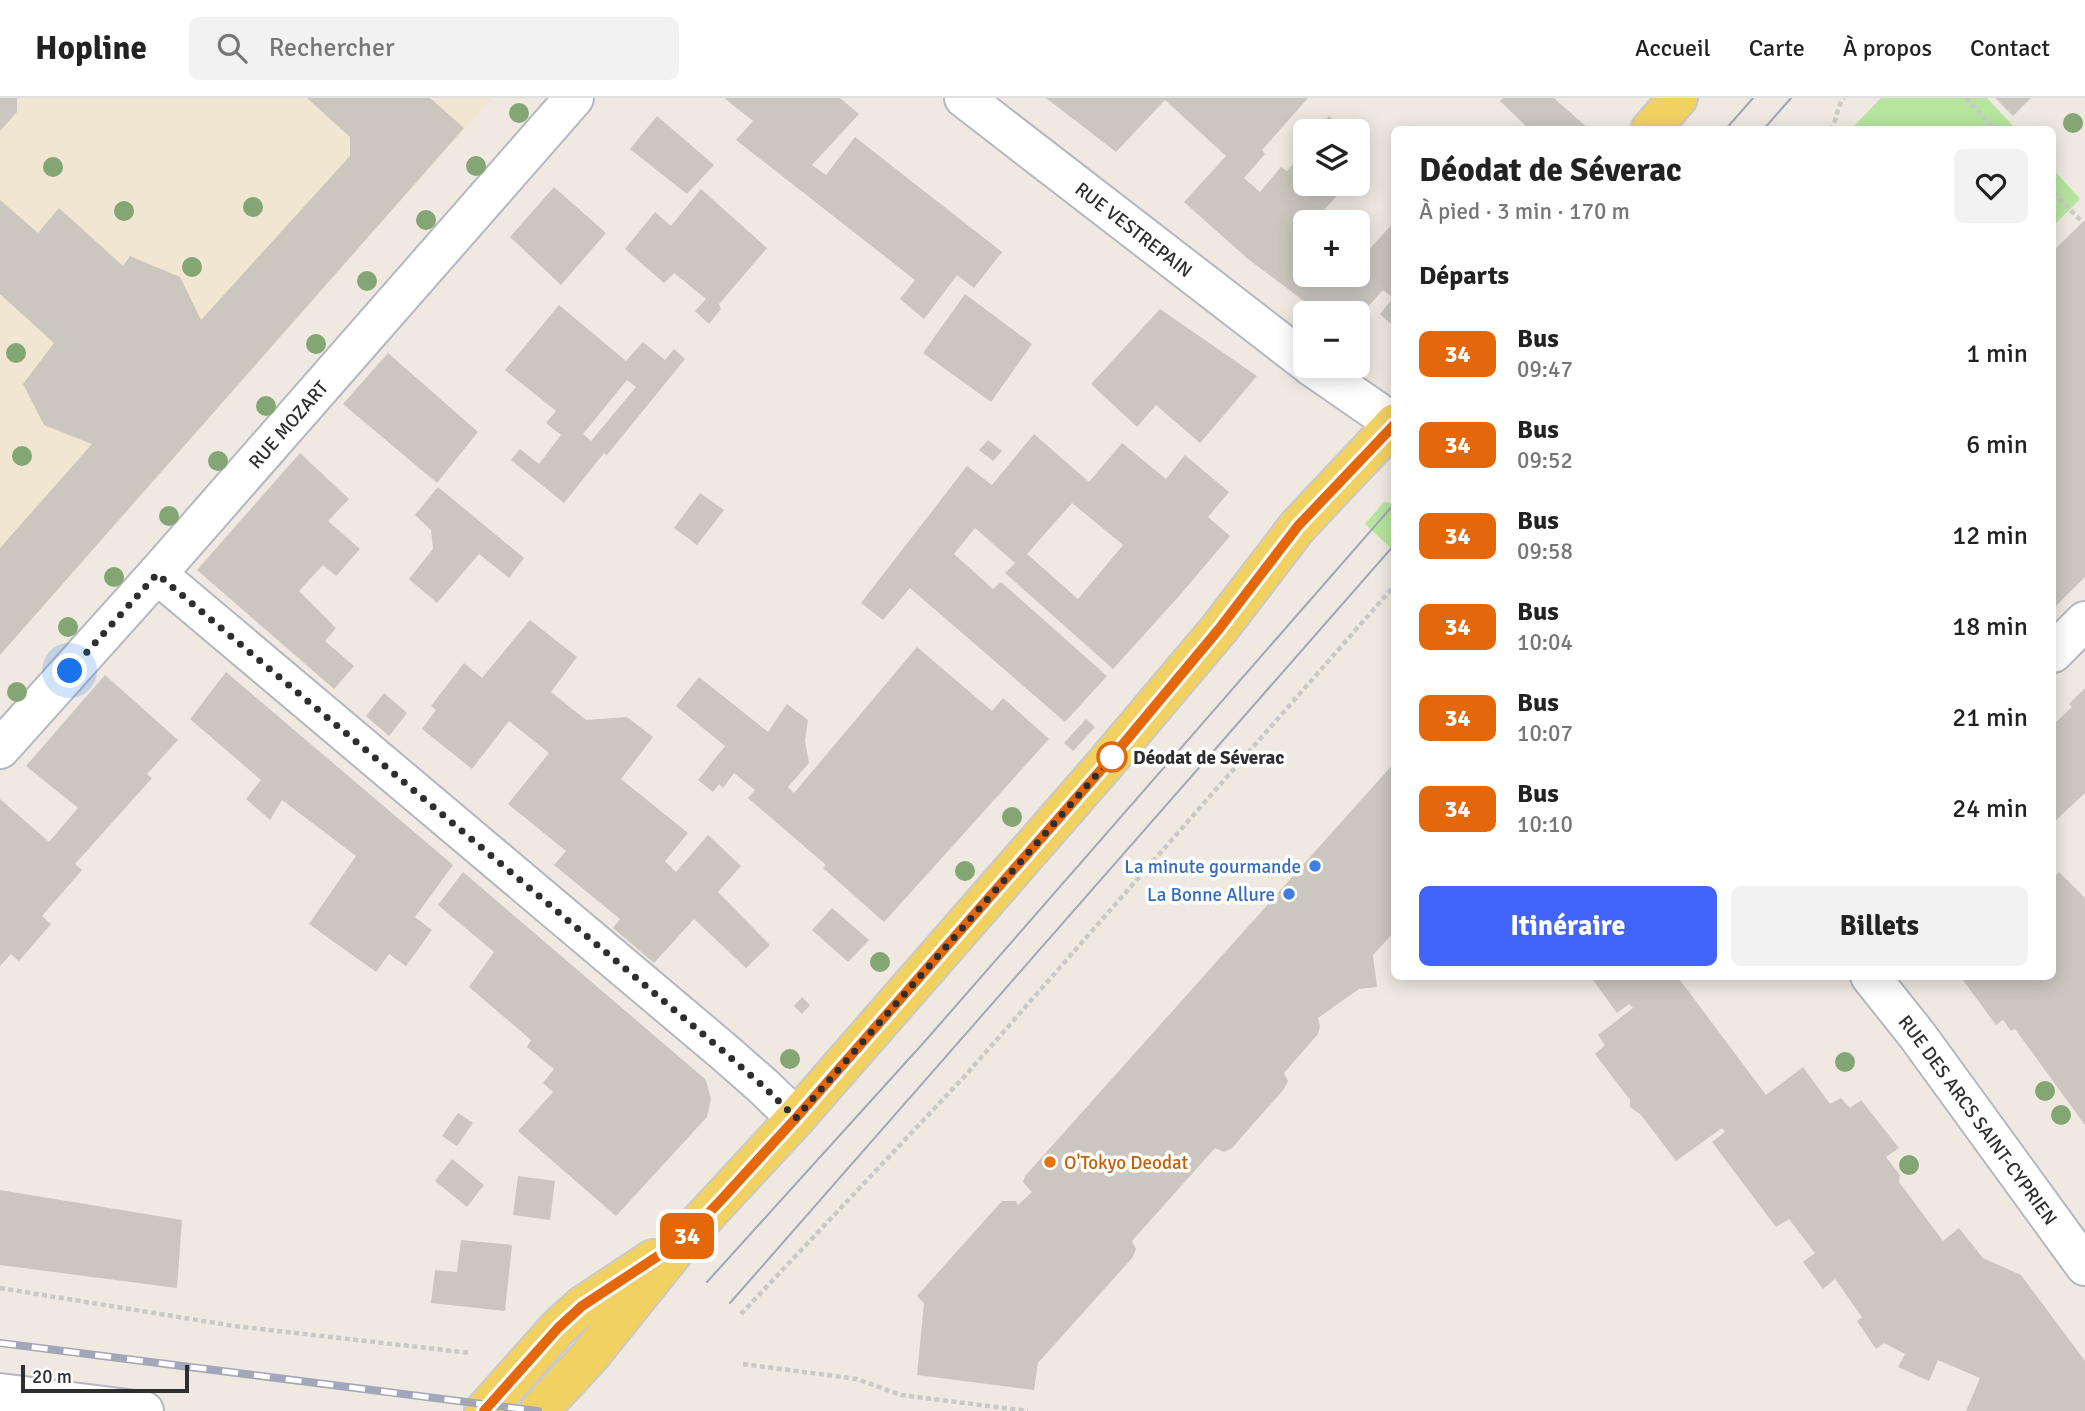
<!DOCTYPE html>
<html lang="fr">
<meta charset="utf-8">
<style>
:root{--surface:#fff;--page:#f2f2f2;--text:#222;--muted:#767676;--line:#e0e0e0;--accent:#4264fb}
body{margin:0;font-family:Signika,sans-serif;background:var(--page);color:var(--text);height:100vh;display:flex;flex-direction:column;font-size:26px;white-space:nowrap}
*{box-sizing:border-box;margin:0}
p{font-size:23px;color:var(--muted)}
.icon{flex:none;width:38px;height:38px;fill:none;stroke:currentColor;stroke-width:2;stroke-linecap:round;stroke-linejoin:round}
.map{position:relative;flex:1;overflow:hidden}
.sheet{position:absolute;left:1391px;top:28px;width:665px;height:854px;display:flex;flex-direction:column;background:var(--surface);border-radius:10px;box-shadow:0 4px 18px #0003}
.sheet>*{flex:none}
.badge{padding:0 14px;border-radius:10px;font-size:24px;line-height:46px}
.controls{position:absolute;left:1293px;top:21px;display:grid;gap:14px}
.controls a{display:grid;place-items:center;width:77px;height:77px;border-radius:10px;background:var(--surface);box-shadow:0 4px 18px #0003;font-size:35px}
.scale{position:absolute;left:21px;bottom:18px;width:168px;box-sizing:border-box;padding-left:7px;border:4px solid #2e2e2e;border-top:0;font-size:19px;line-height:24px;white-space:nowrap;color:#2e2e2e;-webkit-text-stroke:5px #fff;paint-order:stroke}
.you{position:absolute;width:35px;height:35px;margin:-18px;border:5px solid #fff;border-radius:50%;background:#1a73e8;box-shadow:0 0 0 10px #1a73e833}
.map>.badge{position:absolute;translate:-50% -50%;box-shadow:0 0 0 4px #fff}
h2{padding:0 28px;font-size:26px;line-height:63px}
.round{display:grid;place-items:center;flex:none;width:74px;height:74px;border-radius:10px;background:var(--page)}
.overview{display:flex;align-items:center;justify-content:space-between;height:119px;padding:0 28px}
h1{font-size:33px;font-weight:800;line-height:52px}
.button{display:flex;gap:14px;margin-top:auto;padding:14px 28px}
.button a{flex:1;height:80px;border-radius:10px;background:var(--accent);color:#fff;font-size:28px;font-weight:800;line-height:80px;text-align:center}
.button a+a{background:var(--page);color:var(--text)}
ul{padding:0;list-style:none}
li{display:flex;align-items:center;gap:21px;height:91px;padding:0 28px}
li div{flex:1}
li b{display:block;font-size:26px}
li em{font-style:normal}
li .badge{min-width:77px;font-weight:700;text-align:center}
header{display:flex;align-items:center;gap:42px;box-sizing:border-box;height:98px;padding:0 35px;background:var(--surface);border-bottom:2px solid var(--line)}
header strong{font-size:33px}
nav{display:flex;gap:38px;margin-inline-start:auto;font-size:24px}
.search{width:490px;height:63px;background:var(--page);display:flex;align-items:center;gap:18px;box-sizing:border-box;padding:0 24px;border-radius:10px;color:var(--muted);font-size:26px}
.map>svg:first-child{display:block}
</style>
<header>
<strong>Hopline</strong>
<div class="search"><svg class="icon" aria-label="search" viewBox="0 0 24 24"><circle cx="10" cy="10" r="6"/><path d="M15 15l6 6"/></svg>Rechercher</div>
<nav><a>Accueil</a><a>Carte</a><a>À propos</a><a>Contact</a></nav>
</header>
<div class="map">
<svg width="2085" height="1313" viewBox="0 0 2085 1313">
<rect width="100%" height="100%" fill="#efe9e1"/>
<polygon fill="#f0e6d1" points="0,0 492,0 0,557"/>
<g fill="#b6e59e">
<polygon points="1881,0 1987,0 2016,31 1851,31"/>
<polygon points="2053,71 2080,101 2053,128"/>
<polygon points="1384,404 1395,406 1395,454 1365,426"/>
</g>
<g fill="#cbc7bf" fill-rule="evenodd">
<polygon points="0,0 17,0 17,14 0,33"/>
<polygon points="307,0 430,0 464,30 0,557 0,450 92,346 44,327 23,286 54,245 0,196 0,102 38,135 59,110 123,168 130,158 180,179 201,222 350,58 350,39"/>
<polygon points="724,0 840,0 859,16 812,67 826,77 855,39 1002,154 974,190 957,177 924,221 900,201 915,182 736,42 753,23"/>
<polygon points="1046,0 1308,0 1262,52 1265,56 1244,80 1260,94 1281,69 1287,73 1306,52 1306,86 1348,86 1321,115 1331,124 1306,124 1306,177 1358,177 1358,148 1366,155 1395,123 1395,230 1380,216 1393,200 1383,192 1358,220 1358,215 1320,215 1248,161 1184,104 1226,58 1165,2 1116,54"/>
<polygon points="1503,0 1554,0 1590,32 1530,32 1500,3"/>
<polygon points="1995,0 2031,0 2013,18"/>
<polygon points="657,18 714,67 687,96 630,51"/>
<polygon points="1329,18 1346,33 1315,33"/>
<polygon points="554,89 606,135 561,187 510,139"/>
<polygon points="701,91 767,150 719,206 721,211 709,226 695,213 706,201 674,175 664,185 625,151 655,114 671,128"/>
<polygon points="2085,122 2085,479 2053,511 2053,153"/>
<polygon points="965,196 1032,246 991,304 923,255"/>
<path d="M559 207 626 263 643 244 665 262 674 251 685 261 607 357 604 355 564 405 511 362 520 351 539 366 561 337 546 325 556 313 505 272ZM627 282 636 289 591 343 583 336Z"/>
<polygon points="1160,211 1257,278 1200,345 1156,307 1137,329 1091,286"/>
<polygon points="388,255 478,334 437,385 343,306"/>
<path d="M1034 336 1089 384 1122 345 1166 381 1185 357 1229 394 1208 419 1230 438 1180 497 1113 571 1005 475 1015 465 975 430 954 456 993 491 1001 484 1107 578 1065 624 910 490 883 522 861 505 967 368 992 387ZM1072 405 1123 447 1078 501 1027 456Z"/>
<polygon points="988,342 1002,353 993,363 979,352"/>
<polygon points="300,355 349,401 328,423 360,451 336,478 323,467 299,493 336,530 325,543 354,568 334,591 197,472"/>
<polygon points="438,389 524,460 509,480 479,456 437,505 409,481 433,451 431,432 415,417"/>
<polygon points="700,395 724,412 697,447 674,430"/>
<polygon points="530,522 577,559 551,594 586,622 627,619 653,639 621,681 688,735 665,763 676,774 708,737 741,768 718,794 770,847 746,870 694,821 654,865 613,830 620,821 554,767 566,753 508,706 549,655 509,623 472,671 422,631 436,612 431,608 464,565 482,580"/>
<polygon points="917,549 992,613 1003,600 1049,641 884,824 823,770 826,767 748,700 755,692 734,675 723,690 719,686 713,694 698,682 725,648 676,608 699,579 768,634 787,606 808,622 805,643 809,665 788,689 794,695"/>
<polygon points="226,574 453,767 415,819 432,832 406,868 389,856 376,874 309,826 356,758 282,702 270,722 246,701 261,682 190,621"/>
<polygon points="105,577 178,642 147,676 152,680 75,766 82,772 42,818 51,826 19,863 11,856 0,868 0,701 49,744 78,710 26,668"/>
<polygon points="2085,590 2085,695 2053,725 2053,627 2072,609 2069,606"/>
<polygon points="384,595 407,615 389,638 366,618"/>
<polygon points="1086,621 1095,629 1073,653 1064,645"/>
<polygon points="1395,664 1395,833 1373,857 1377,889 1359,891 1318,920 1320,928 1318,936 1284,975 1288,983 1284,991 1232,1050 1224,1054 1215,1050 1132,1143 1136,1151 1133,1159 1038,1265 1034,1292 917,1277 924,1205 917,1198 1002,1103 1016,1103 1018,1107 1032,1094 1023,1084 1025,1078"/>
<polygon points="463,774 705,981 707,986 711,1001 707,1019 616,1118 518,1033 553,994 543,985 554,971 527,949 531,942 469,889 494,854 438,807"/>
<polygon points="2059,774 2085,800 2085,1027 2015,931 2011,933 2003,922 1996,927 1960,878 2053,878 2053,780"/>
<polygon points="832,810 869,842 848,864 812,832"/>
<polygon points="1590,878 1677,878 1766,997 1803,969 1830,1006 1841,1000 1850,1010 1861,1002 1899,1050 1886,1059 1900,1077 1899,1084 1943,1143 1959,1130 1983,1160 2021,1177 2085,1263 2085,1313 1966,1313 1980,1280 1938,1262 1929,1283 1898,1269 1905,1256 1884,1245 1876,1251 1857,1223 1862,1219 1835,1181 1823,1191 1803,1164 1815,1155 1789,1121 1776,1129 1712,1044 1725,1034 1722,1030 1676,1063 1641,1017 1630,1009 1630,1002 1595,956 1605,947 1598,937 1633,910 1629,906 1617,915"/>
<polygon points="802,899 810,907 802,916 794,908"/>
<polygon points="458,1015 473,1025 457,1048 442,1038"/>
<polygon points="452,1061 484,1087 467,1109 435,1083"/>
<polygon points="518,1078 555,1083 550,1122 513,1117"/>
<polygon points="0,1092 182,1122 177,1190 0,1167"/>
<polygon points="461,1142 512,1147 505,1213 431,1205 435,1172 457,1174"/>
</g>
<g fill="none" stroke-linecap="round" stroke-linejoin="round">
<defs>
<g id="minor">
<path id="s1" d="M964 0 1306 264"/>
<polyline points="1311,268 1395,326"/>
<polyline points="157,476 723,953 763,988 796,1020"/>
<polyline points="2053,555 2085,523"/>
<path id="s2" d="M0 651 157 476 574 0"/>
<path id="s3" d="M1870 878 1917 937 2085 1168"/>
<polyline points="0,1295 144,1313"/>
</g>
<g id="major">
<polyline points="1650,32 1678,0"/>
<polyline points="484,1313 558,1230 582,1208 653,1161"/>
<polyline points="539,1313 590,1258 684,1141 796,1020 1099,673 1219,531 1298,428 1395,325"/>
</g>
</defs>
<use href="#minor" stroke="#b4b7c1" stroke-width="42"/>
<use href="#major" stroke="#c9c9c9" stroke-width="42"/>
<g stroke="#c9c9c9" stroke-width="4.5" stroke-dasharray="5 3.5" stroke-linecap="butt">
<polyline points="1966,0 1995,32"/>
<path d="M1830 32C1838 22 1836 9 1844 0"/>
<polyline points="2053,94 2083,125"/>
<polyline points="0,1190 234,1228 471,1255"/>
<polyline points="741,1216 964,979 1395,487"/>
<polyline points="743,1266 857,1281 901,1297 1028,1313"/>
</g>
<use href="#minor" stroke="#fff" stroke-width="38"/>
<use href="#major" stroke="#f2d163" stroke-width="38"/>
<g stroke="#a3a6b8" stroke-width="2">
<polyline points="1725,32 1753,0"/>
<polyline points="1763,32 1791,0"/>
<polyline points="707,1184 926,942 1395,405"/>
<polyline points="730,1205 1395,446"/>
</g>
<defs>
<polyline id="rail" points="0,1245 538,1313"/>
</defs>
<use href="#rail" stroke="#a3a6b8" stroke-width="8"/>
<use href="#rail" stroke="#fff" stroke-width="5" stroke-dasharray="16" stroke-linecap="butt"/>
</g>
<g fill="#84a574">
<circle cx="519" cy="15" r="10"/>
<circle cx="2073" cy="25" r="10"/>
<circle cx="476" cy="68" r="10"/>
<circle cx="53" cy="69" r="10"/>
<circle cx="253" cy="109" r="10"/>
<circle cx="124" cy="113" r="10"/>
<circle cx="426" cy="122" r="10"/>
<circle cx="192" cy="169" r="10"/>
<circle cx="367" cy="183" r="10"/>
<circle cx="316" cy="246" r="10"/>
<circle cx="16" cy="255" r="10"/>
<circle cx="266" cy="308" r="10"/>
<circle cx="22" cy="358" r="10"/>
<circle cx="218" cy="363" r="10"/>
<circle cx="169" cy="418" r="10"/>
<circle cx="114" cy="479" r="10"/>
<circle cx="68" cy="529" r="10"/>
<circle cx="17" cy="594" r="10"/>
<circle cx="1012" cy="719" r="10"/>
<circle cx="965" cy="773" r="10"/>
<circle cx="880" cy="864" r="10"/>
<circle cx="790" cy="961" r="10"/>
<circle cx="1845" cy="964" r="10"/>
<circle cx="2045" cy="993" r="10"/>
<circle cx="2061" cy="1017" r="10"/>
<circle cx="1909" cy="1067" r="10"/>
</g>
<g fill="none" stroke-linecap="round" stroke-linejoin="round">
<defs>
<polyline id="line" points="484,1313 558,1230 582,1208 684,1141 722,1101 796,1020 1114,657 1219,531 1298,428 1395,326"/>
</defs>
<use href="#line" stroke="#fff" stroke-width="16"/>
<use href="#line" stroke="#e46809" stroke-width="10"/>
<polyline stroke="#2e2e2e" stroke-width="7" stroke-dasharray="0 12.6" points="70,573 157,476 723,953 763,988 796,1020 1114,657 1112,659"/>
</g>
<circle fill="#fff" stroke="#e46809" stroke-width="3.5" cx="1112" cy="659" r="14"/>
<g fill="#3f7fe0" stroke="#fff" stroke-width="2.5">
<circle cx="1315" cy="768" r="7"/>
<circle cx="1289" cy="796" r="7"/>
</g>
<circle fill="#e8710a" stroke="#fff" stroke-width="2.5" cx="1050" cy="1064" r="7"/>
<g text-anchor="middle" stroke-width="7" stroke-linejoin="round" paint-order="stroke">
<g font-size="19" fill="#2e2e2e" stroke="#fff">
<text dy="7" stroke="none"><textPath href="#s1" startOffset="215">RUE VESTREPAIN</textPath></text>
<text dy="7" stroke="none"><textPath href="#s2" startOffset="434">RUE MOZART</textPath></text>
<text dy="7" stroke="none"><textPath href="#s3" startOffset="180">RUE DES ARCS SAINT-CYPRIEN</textPath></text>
</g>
<g font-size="19" font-weight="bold" fill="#2e2e2e" stroke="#fff" text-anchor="start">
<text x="1133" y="666">Déodat de Séverac</text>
</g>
<g font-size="19" fill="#366cbe" stroke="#fff" text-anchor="end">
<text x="1301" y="775">La minute gourmande</text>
<text x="1275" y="803">La Bonne Allure</text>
</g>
<g font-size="19" fill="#c56008" stroke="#fff" text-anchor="start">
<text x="1064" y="1071">O'Tokyo Deodat</text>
</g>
</g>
</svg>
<div class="controls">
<a><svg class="icon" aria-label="layers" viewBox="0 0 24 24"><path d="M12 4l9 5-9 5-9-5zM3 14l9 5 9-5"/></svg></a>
<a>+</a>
<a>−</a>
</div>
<div class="scale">20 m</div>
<div class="you" style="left:70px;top:573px"></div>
<b class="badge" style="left:687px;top:1138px;background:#e46809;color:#fff">34</b>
<section class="sheet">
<div class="overview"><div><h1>Déodat de Séverac</h1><p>À pied · 3 min · 170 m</p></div><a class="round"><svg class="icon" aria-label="heart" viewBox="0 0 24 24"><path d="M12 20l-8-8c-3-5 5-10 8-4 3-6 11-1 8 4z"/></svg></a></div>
<h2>Départs</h2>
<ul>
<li><span class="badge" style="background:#e46809;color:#fff">34</span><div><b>Bus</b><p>09:47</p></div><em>1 min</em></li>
<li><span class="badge" style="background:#e46809;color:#fff">34</span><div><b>Bus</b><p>09:52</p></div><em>6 min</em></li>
<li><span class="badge" style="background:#e46809;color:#fff">34</span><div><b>Bus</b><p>09:58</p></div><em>12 min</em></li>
<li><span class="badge" style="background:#e46809;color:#fff">34</span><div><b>Bus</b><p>10:04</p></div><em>18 min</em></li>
<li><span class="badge" style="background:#e46809;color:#fff">34</span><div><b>Bus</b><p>10:07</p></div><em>21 min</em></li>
<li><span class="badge" style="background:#e46809;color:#fff">34</span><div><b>Bus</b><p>10:10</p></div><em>24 min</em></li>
</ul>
<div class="button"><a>Itinéraire</a><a>Billets</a></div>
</section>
</div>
